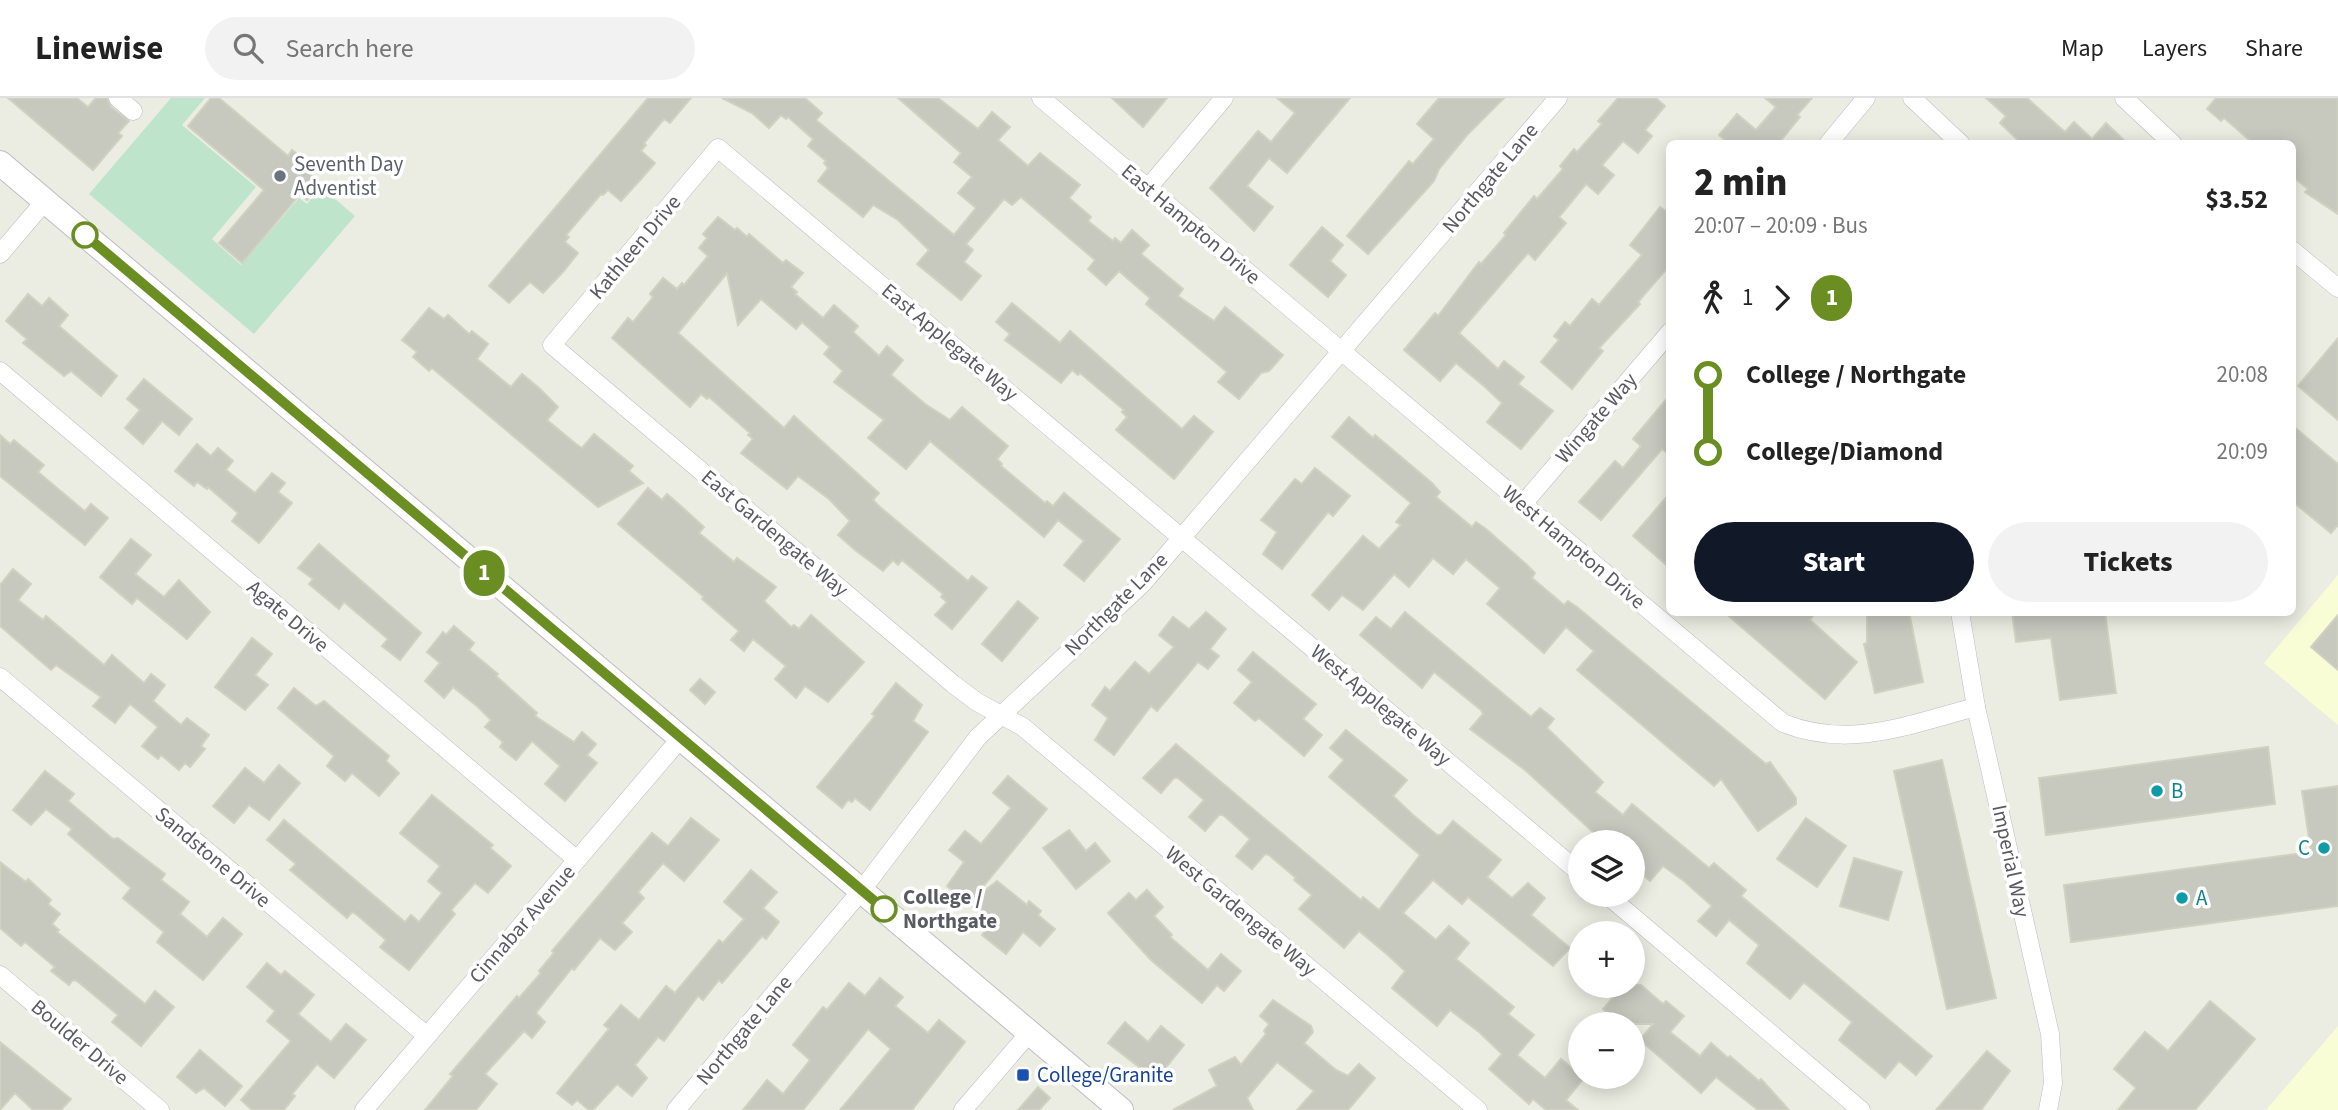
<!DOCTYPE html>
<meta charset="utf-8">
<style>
:root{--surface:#fff;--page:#f2f2f2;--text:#222;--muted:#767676;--line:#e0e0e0;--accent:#111827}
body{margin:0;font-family:"Source Sans 3",sans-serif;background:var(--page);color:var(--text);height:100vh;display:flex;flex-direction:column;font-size:26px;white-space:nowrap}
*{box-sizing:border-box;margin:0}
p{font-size:23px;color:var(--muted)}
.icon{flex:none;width:38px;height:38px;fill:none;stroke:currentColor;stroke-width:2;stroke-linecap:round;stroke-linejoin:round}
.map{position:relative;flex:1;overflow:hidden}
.panel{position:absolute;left:1666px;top:42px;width:630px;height:476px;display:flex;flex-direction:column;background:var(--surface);border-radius:10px;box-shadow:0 4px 18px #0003}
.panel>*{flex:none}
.badge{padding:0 14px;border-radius:23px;font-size:24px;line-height:46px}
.tools{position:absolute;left:1568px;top:732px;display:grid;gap:14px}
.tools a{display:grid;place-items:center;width:77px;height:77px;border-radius:50%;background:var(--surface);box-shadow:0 4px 18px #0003;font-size:35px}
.map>.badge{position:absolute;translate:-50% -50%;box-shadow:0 0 0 4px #fff}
.legs{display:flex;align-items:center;gap:10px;height:77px;padding:0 28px;font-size:23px}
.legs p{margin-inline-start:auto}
.head{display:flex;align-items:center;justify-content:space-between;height:119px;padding:0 28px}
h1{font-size:38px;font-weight:800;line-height:52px}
.primary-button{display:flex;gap:14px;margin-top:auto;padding:14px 28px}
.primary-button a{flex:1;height:80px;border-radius:42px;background:var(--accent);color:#fff;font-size:28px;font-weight:800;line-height:80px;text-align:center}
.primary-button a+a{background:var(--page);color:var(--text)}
ul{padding:0 28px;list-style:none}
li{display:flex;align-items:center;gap:24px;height:77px;font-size:26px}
li i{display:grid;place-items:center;width:10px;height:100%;margin:0 9px;background:currentColor}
li i::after{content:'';width:18px;height:18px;margin:-9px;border:5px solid;border-radius:50%;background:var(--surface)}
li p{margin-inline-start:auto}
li:first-child i{background:linear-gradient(#0000 50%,currentColor 0)}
li:last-child i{background:linear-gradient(currentColor 50%,#0000 0)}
header{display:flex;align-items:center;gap:42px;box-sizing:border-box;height:98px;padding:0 35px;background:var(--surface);border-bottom:2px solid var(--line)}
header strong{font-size:33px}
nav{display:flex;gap:38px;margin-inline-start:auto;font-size:24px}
.search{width:490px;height:63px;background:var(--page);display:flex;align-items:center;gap:18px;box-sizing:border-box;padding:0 24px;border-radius:38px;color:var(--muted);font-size:26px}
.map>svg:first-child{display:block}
</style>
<header>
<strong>Linewise</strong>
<div class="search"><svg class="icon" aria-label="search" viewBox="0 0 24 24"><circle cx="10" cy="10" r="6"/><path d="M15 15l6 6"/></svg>Search here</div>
<nav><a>Map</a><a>Layers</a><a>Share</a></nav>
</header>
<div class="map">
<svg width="2338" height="1012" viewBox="0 0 2338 1012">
<rect width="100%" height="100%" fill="#ebede2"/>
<g fill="#f9fdd6">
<polygon points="2338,477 2338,627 2264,565"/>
<polygon points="2338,928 2338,1012 2266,1012"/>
</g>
<polygon fill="#bee4cb" points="171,0 205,0 182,27 256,89 212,141 241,167 299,100 307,106 321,89 355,118 254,236 89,96"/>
<g fill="#c7c8be" stroke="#d1d1c0" stroke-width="2">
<polygon points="8,0 77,0 88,9 96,0 107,0 111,9 129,23 118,35 122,38 93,72"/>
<polygon points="211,0 219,0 288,58 292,52 308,65 304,71 321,85 307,102 300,96 242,165 219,145 264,92 188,28"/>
<polygon points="648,0 691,0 670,25 664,21 644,45 646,47 641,53 655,65 641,81 621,103 608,92 603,97 601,96 566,137 569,139 565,144 578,155 563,174 543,195 530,184 509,205 489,188"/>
<polygon points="722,0 805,0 822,15 816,22 954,137 976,110 958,95 972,79 954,64 961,55 898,0 938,0 978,31 992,14 1010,29 998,42 1028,68 1040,55 1080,87 1069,100 1091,119 1088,123 1113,143 1115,140 1121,145 1132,132 1149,147 1141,156 1183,191 1178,198 1214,223 1225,209 1283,257 1269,273 1261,275 1239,301 1218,284 1227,274 1146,206 1150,200 1119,173 1106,187 1088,171 1095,162 1021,99 1012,107 1004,101 966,146 973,152 964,164 981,178 961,202 917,166 929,152 898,122 873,107 863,119 818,83 828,70 824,65 826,63 808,48 813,41 788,19 786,21 781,17 769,30 752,15"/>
<polygon points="1112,0 1167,0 1143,29"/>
<polygon points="1277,0 1350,0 1287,75 1269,60 1247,88 1273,109 1254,133 1210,90 1258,33 1271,44 1295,15"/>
<polygon points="1439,0 1504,0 1467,37 1439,71 1434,83 1368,156 1347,138 1409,63 1413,66 1434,41 1417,26"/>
<polygon points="1618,0 1656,0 1665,8 1645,32 1652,38 1638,55 1623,43 1602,67 1614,77 1598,96 1586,86 1559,119 1566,125 1535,162 1528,155 1459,235 1498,271 1504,263 1524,279 1518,286 1553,313 1521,351 1487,324 1502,305 1484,288 1456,265 1440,283 1404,252 1435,215 1438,218 1479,164 1481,166 1506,137 1504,135 1534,98 1537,101 1563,71 1560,68 1574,51 1577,54 1602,26 1598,23"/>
<polygon points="1765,0 1812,0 1797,17 1800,19 1778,46 1729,46 1719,37 1737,16 1756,32 1776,9"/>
<polygon points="1986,0 2027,0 2065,34 2074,24 2092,41 2106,25 2128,46 2022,46 2000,25 2006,18"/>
<polygon points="2216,0 2338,0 2338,116 2305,94 2308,91 2292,78 2292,46 2254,46 2224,20 2221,23 2207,11"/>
<polygon points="1660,109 1670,116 1670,167 1638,204 1640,206 1599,250 1603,253 1572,291 1541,264 1559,242 1554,238 1565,224 1570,228 1592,201 1599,207 1642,157 1630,147"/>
<polygon points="718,119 735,132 737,130 747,139 749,136 783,165 786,162 803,175 791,189 797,194 795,196 823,220 834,207 858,228 853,234 879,258 887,248 903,262 891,277 925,306 950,322 962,309 1008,348 997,361 1002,366 1001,368 1045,405 1047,403 1053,408 1064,395 1120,441 1084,483 1064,467 1084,443 1058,422 1044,439 930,343 906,371 868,340 884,322 834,284 843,273 824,256 830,249 802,224 796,231 761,201 738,227 727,175 678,235 784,330 794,318 879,395 873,402 880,409 968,483 972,478 987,490 952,531 935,517 947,504 941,499 943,496 902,462 898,467 893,462 883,473 855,452 838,437 850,423 829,401 798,378 787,391 741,355 753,341 748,337 750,335 709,299 707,301 701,296 690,309 612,240 628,220 633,224 653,199 650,196 663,180 677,191 682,185 684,187 708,158 699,150 707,140 703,136"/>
<polygon points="1322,129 1343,147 1330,163 1346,177 1328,199 1290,167"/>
<polygon points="28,196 42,208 49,200 68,217 59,228 117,278 101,298 71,273 64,278 23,245 27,241 6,223"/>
<polygon points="1012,205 1060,245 1070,233 1182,331 1194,318 1213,334 1174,381 1116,332 1127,319 1122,314 1124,312 1080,275 1078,277 1072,272 1061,285 1005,242 1010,236 996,224"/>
<polygon points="429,210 444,221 448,217 469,236 472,233 488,246 477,261 511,289 522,276 539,290 558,309 547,322 576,346 582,350 594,336 633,368 629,373 643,385 598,409 432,270 429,273 413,259 417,254 402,242"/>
<polygon points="2338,240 2338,322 2298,288"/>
<polygon points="144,281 192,321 179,337 162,323 143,346 125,330 140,312 127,301"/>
<polygon points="1670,297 1670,357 1662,351 1601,422 1579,404 1615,363 1623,370 1641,348 1633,341"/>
<polygon points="1349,319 1373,340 1375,337 1432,385 1440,394 1436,399 1472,429 1476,424 1486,431 1526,466 1535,475 1532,480 1564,507 1568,503 1577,509 1766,666 1770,664 1796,700 1796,706 1758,733 1721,681 1714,688 1577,572 1594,553 1566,529 1544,555 1487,506 1500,490 1466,461 1453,476 1433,460 1409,489 1394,476 1363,512 1342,497 1329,512 1312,497 1363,438 1379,451 1401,427 1396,424 1411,405 1332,339"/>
<polygon points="2292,327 2338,366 2338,427 2331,435 2292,403"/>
<polygon points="0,337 10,346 14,342 44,367 38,374 82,411 85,413 91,406 108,420 85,447 0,378"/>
<polygon points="197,346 211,358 218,350 233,363 226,372 255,395 272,375 285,385 278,394 292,405 259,445 232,423 238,415 208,389 207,391 197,384 194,388 175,373"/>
<polygon points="1315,370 1350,398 1333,418 1328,414 1282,471 1263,456 1277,434 1261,422 1295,381 1302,386"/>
<polygon points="648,390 662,402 667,396 683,410 704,429 699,435 734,464 737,460 776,489 764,503 791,529 794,527 799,531 811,517 864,564 828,604 805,588 796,600 775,581 786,568 753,541 744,553 731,542 739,533 702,501 704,499 618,426"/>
<polygon points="1670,395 1670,470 1633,438"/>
<polygon points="131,441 151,457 135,476 164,499 179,482 210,514 187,541 137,500 132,506 100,479"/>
<polygon points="319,446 421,535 400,562 382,548 388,541 344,504 339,511 309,486 313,481 298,470"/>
<polygon points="13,471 31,486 18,502 43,522 46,518 104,567 112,557 144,585 151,576 165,587 153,603 181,627 187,620 209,637 201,648 205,651 190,669 185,665 179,672 161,657 158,661 142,648 158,629 130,606 115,625 93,608 101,599 56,567 51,572 0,528 0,487"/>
<polygon points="1018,503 1038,520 1002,563 982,546"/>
<polygon points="1206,514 1226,531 1210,551 1219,558 1208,571 1198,564 1157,613 1151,608 1114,657 1095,642 1108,620 1092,607 1105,589 1110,593 1135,564 1149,576 1174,549 1159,537 1173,519 1189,531"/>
<polygon points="1405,514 1531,619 1540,610 1554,621 1547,630 1603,684 1595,694 1623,717 1632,706 1709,770 1714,765 1746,792 1741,798 1932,958 1916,977 1899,963 1885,980 1839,942 1852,924 1806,886 1803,885 1790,901 1747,865 1759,847 1729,822 1716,838 1698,823 1712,808 1684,783 1663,768 1650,783 1633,768 1633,744 1604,744 1525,672 1470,631 1483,616 1481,612 1434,574 1422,590 1360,537 1376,519 1391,531"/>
<polygon points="1724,514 1816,514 1810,522 1857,564 1825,601"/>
<polygon points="1867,514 1909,514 1923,584 1875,595 1864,546 1867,545"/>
<polygon points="2012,514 2105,514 2116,595 2060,602 2051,540 2016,544"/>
<polygon points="2338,517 2338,572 2311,549"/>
<polygon points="454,528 474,545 469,552 498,576 496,578 537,615 535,618 574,644 582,634 596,646 587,657 597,665 565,703 545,686 560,668 532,643 516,662 500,649 503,644 485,629 491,622 478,609 453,589 444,600 425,583 440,565 427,554 443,534 446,537"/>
<polygon points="252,540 272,556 255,577 268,587 245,612 215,589"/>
<polygon points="1253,554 1316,606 1303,621 1322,637 1304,658 1259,620 1255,623 1234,605 1252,584 1238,572"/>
<polygon points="700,581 715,594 705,606 690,592"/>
<polygon points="896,585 922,607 913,623 928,634 870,712 855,700 852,704 848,702 842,710 817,689 875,618 872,616"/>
<polygon points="294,590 316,608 324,603 389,658 386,663 399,675 379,698 352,675 345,683 327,668 334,658 278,610"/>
<polygon points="1346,632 1407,682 1393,698 1413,717 1437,737 1441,737 1453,723 1501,762 1487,779 1512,800 1528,785 1545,800 1531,817 1570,850 1553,868 1468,799 1462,806 1433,782 1403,815 1436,842 1449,828 1469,845 1456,861 1514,909 1508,916 1534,937 1517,957 1545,980 1561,961 1584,980 1566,1002 1578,1012 1546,1012 1533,1001 1529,1006 1489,971 1502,956 1479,934 1450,912 1437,928 1392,890 1405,873 1389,858 1359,833 1344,850 1299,811 1312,797 1294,782 1296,780 1269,757 1265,756 1252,771 1236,758 1250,741 1223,717 1219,717 1205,733 1189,719 1204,702 1178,680 1174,680 1161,695 1143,680 1176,646 1361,802 1363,799 1379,812 1420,757 1329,679 1344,662 1330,650"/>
<polygon points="2268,649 2275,706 2046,737 2039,680"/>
<polygon points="1942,662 1996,900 1947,911 1894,673"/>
<polygon points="279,667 300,685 269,722 249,707 234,725 213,708 245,670 264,685"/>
<polygon points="45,673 74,696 68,703 113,741 118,740 165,776 161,782 189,804 180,816 207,839 223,820 242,836 203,882 157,844 164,834 123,800 131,790 68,736 72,731 46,711 31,727 13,712"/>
<polygon points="1008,678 1047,711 981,791 984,793 997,783 1027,807 1029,803 1041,813 1038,817 1055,831 1040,848 1023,834 1006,856 982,837 992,824 947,788 964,764 949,752 965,733 981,746 1011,710 993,695"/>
<polygon points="2338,688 2338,808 2071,844 2064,787 2311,754 2302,693"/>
<polygon points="432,697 493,747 490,750 511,768 488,795 475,785 451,812 455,816 409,872 380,849 386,842 356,816 352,814 347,820 290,772 296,766 267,742 284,722 405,824 411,817 419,824 442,795 428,783 440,768 400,735"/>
<polygon points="691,720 719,742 684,783 663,765 638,794 644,800 622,825 632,834 615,852 600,840 574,872 572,870 536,915 545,924 532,940 524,933 485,976 497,986 476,1012 425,1012 453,978 450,976 517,898 519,900 541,875 539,873 554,855 552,853 652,735 668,748"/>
<polygon points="1806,720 1846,748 1817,789 1777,761"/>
<polygon points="1069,732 1086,753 1095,745 1110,763 1076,791 1043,750"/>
<polygon points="1854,760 1902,774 1888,822 1840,808"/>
<polygon points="0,764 26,784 28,781 51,802 48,806 60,816 52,826 59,832 57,834 145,906 155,893 174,909 141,948 112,924 118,917 77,883 73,882 69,887 51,873 55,869 25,844 21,848 0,830"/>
<polygon points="751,772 777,794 763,810 779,824 766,841 762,838 722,885 719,882 703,902 698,898 664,943 658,939 635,967 647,980 632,998 617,986 593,1012 589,1012 577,1002 572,1007 557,995 609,931 604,927 621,907 639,922 666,888 675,895 719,842 723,845 744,821 724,804"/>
<polygon points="1147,792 1163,809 1154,818 1172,837 1170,839 1208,872 1221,856 1241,873 1224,893 1217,887 1202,905 1151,862 1108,815 1129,795 1136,802"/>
<polygon points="267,865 281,877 285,873 314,897 298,916 331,944 346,926 366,942 334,980 317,966 292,996 295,998 284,1012 252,1012 241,1002 291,943 267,923 275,913 247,889"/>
<polygon points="880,880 903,899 895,908 928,935 939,922 965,944 912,1012 840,1012 891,951 868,931 803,1012 743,1012 767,982 783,996 810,962 793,947 823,909 827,912 849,885 865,898"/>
<polygon points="1624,887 1641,887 1663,906 1666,903 1684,918 1670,934 1700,958 1711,945 1728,960 1730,958 1759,983 1761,981 1789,1012 1758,1012 1716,979 1701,995 1640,942 1653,926 1620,926 1603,911"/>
<polygon points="1273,902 1311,928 1313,934 1304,945 1336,972 1348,978 1359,966 1375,980 1348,1012 1297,1012 1314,993 1277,964 1247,1000 1253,1012 1173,1012 1217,988 1209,972 1235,959 1241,967 1266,936 1264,933 1269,926 1260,918"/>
<polygon points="2210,903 2255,941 2195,1012 2118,1012 2136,990 2114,971 2145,934 2168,953"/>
<polygon points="1125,924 1148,944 1161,928 1184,947 1156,982 1108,945"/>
<polygon points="0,944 71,1001 61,1012 33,1012 15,995 0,1012"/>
<polygon points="200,952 242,988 225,1008 204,990 196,995 177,979"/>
<polygon points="1987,953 2010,973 1981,1012 1936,1012"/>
<polygon points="1038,989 1050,1000 1039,1012 1018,1012"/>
</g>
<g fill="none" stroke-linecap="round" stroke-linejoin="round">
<defs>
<g id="street">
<polyline points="118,0 133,13"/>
<path d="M1041 0 1783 625C1850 652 1910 626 1976 609"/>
<polyline points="1912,0 1961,46"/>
<polyline points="2124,0 2173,46"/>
<polyline points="1828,46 1866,0"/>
<polyline points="1148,90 1224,0"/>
<polyline points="2292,152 2338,190"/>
<polyline points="0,156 45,103"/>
<polyline points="0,273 577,762"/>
<polyline points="1523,406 1670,234"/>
<polyline points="1960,514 1976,609 2050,936 2053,985 2048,1012"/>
<polyline points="0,579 427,938"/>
<polyline points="1606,796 1861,1012"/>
<polyline points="0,877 160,1012"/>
<polyline points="364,1012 680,641"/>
<polyline points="676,1012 861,793 978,639 1142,486 1558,0"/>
<polyline points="963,1012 1030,934"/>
<polyline points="1478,1012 1023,629 977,604 953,586 552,247 718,50 1580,775"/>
</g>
<polyline id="secondary" points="0,65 1121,1012"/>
</defs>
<use href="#street" stroke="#bcbcc3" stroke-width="19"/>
<use href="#secondary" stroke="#bcbdc5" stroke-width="26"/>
<use href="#street" stroke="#fff" stroke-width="18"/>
<use href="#secondary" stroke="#fff" stroke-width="24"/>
</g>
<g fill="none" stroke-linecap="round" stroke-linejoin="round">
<defs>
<polyline id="line-1" points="85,137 884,811"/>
</defs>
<use href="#line-1" stroke="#fff" stroke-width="16"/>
<use href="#line-1" stroke="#6b8e23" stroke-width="10"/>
</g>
<circle fill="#6b7280" stroke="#fff" stroke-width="2.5" cx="280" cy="78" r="7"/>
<g fill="#fff" stroke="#6b8e23" stroke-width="3.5">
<circle cx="85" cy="137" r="12"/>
<circle cx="884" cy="811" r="12"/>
</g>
<g fill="#0f9aa8" stroke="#fff" stroke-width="2.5">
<circle cx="2157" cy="693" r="7"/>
<circle cx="2324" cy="750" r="7"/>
<circle cx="2182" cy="800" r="7"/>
</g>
<rect fill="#1a4fb4" stroke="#fff" stroke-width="2.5" x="1016" y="970" width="14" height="14" rx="3.5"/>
<g text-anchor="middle" stroke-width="7" stroke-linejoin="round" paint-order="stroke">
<g font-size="21" fill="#5b616d" stroke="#fff" text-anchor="start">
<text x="294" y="73">Seventh Day<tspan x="294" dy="24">Adventist</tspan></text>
</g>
<g font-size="21" fill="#5a5b62" stroke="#fff">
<text transform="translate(1490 80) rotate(-50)" y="7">Northgate Lane</text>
<text transform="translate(1191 126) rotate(40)" y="7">East Hampton Drive</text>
<text transform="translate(635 149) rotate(-50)" y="7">Kathleen Drive</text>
<text transform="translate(950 244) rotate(40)" y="7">East Applegate Way</text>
<text transform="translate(1596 320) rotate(-49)" y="7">Wingate Way</text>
<text transform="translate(775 435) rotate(40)" y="7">East Gardengate Way</text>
<text transform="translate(1574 449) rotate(40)" y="7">West Hampton Drive</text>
<text transform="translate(1116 506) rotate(-45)" y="7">Northgate Lane</text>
<text transform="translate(288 518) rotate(40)" y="7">Agate Drive</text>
<text transform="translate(1381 607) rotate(40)" y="7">West Applegate Way</text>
<text transform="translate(213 759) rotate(40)" y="7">Sandstone Drive</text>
<text transform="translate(2011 763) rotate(78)" y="7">Imperial Way</text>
<text transform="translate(1241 813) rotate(40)" y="7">West Gardengate Way</text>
<text transform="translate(522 826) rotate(-49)" y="7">Cinnabar Avenue</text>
<text transform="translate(744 932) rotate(-50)" y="7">Northgate Lane</text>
<text transform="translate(80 944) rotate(40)" y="7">Boulder Drive</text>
</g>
<g font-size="21" fill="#0d838f" stroke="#fff" text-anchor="start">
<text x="2171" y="700">B</text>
<text x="2310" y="757" text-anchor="end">C</text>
<text x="2196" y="807">A</text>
</g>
<g font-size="21" font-weight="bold" fill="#5a5b62" stroke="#fff" text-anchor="start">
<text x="903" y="806">College /<tspan x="903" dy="24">Northgate</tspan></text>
</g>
<g font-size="21" fill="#164399" stroke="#fff" text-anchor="start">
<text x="1037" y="984">College/Granite</text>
</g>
</g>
</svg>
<div class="tools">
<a><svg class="icon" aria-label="layers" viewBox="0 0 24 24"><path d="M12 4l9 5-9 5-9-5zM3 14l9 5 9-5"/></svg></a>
<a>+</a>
<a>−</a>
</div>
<b class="badge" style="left:484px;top:475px;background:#6b8e23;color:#fff">1</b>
<section class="panel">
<div class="head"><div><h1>2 min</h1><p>20:07 – 20:09 · Bus</p></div><b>$3.52</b></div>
<div class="legs"><svg class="icon" aria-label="walk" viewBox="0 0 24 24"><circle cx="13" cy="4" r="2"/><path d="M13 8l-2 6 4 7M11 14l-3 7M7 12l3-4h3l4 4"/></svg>1<svg class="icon" aria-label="forward" viewBox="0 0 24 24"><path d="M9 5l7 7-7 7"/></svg><b class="badge" style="background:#6b8e23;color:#fff">1</b></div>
<ul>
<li><i style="color:#6b8e23"></i><b>College / Northgate</b><p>20:08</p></li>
<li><i style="color:#6b8e23"></i><b>College/Diamond</b><p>20:09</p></li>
</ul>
<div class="primary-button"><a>Start</a><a>Tickets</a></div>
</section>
</div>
